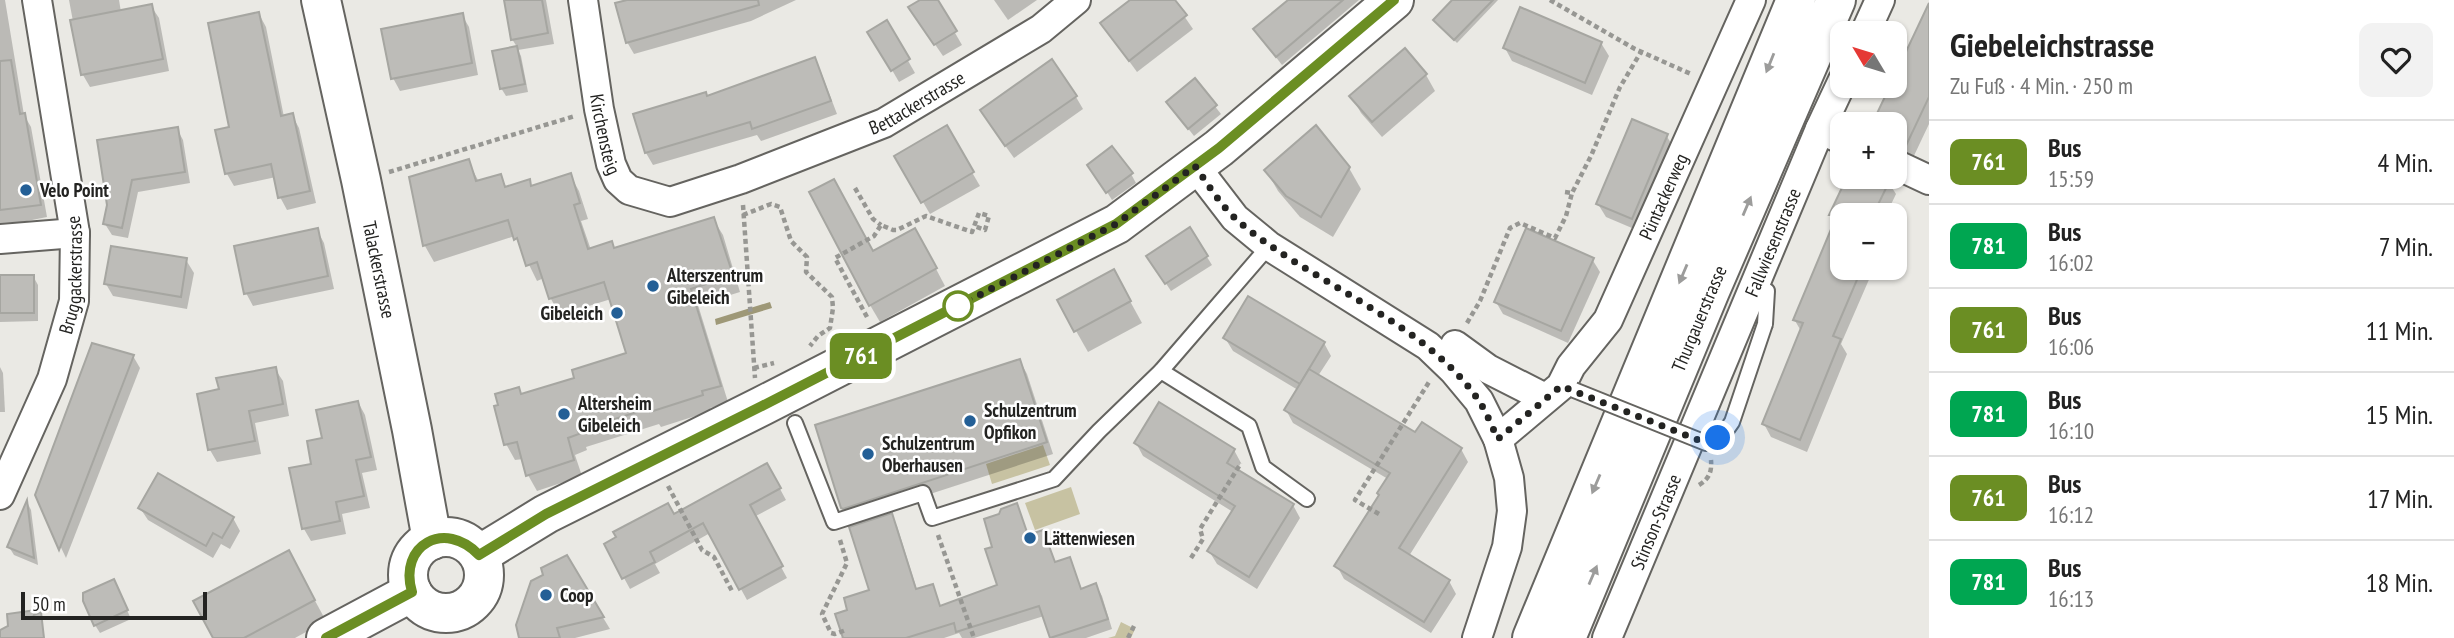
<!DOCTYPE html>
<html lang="de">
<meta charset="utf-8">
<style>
:root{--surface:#fff;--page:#f2f2f2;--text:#222;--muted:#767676;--line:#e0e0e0}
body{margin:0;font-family:"PT Sans Narrow",sans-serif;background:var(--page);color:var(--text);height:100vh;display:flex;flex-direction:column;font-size:26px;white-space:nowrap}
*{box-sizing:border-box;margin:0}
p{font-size:23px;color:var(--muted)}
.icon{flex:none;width:38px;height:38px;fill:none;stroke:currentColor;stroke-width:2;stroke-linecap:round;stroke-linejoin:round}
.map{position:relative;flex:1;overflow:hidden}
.sheet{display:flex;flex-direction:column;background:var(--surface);width:525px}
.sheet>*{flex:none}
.badge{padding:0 14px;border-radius:10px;font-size:24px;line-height:46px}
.needle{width:46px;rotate:308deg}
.fabs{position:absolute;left:1830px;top:21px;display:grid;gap:14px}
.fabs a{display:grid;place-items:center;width:77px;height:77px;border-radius:14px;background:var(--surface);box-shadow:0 2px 5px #0004;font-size:35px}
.scale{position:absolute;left:21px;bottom:18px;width:186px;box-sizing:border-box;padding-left:7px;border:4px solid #232321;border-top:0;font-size:19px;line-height:24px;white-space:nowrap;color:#232321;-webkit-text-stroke:5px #fff;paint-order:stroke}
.you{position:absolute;width:35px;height:35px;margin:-18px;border:5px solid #fff;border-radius:50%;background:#1a73e8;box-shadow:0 0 0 10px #1a73e833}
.map>.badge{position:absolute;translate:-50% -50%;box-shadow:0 0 0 4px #fff}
.round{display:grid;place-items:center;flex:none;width:74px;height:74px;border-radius:14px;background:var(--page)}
.summary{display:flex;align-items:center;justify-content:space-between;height:119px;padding:0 21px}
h1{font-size:33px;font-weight:700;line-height:52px}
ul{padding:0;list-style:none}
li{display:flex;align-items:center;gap:21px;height:84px;padding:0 21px;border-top:2px solid var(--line)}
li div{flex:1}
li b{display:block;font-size:26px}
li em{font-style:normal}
li .badge{min-width:77px;font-weight:700;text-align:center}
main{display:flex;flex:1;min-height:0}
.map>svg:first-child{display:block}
</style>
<main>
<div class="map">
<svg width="1929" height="638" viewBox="0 0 1929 638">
<rect width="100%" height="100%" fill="#eae9e4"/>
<g fill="#c7c2a2">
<polygon points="1043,445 1050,465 992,484 986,464"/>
<polygon points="1071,487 1080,514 1035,530 1025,503"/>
<polygon points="1121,622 1135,629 1131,638 1108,638 1115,636"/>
</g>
<polygon fill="#9e9877" points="770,302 772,308 716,325 715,319"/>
<g fill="#0003">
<polygon points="0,0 5,0 24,115 31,127 47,217 22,222 0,223"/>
<polygon points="69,0 119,0 121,12 151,6 159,18 169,71 90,87 83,75"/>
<polygon points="506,0 546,0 554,44 518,50 521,56 528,92 506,96 501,88 494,52 517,47 512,39"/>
<polygon points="633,0 796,0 751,21 634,54 627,42"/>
<polygon points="923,0 936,0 962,45 943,56 910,8"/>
<polygon points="994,0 1037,0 1008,20"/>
<polygon points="1133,0 1173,0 1193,29 1137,72 1102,24"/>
<polygon points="1290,0 1359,0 1282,65 1255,30"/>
<polygon points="1455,0 1498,0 1457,43 1435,20"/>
<polygon points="1929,7 1929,124 1911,162 1895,163 1895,124 1874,124 1892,86 1895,86"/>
<polygon points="259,14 266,27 284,117 292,115 299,128 316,203 287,210 280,197 276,177 234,186 227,174 217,132 231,129"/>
<polygon points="462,15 469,27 478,75 400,91 393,78"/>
<polygon points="886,22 915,73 899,82 870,32"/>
<polygon points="1601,43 1609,56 1592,95 1512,61 1505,48"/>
<polygon points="814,59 821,72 837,114 761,141 757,135 653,165 646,153 707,98"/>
<polygon points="1426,75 1435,91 1382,137 1361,113 1352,97"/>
<polygon points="1195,81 1221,114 1194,136 1168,103"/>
<polygon points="1076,97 1083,109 1014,158 989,123"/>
<polygon points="946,128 980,186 930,214 896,156"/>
<polygon points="177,129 183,140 190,183 138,192 128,238 112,235 105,224 109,205"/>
<polygon points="1666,135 1674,148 1639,231 1606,217 1598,204"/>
<polygon points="468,161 479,182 500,176 507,188 529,181 532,188 570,175 579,191 588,219 581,221 591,250 614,250 713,219 723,235 740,292 698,305 728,402 710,408 711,411 661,427 659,424 586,447 587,450 575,455 582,476 537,491 528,475 523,459 515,460 506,444 522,396 576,380 629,354 611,299 560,315 551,299 544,278 537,281 515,236 434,262 425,246 411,178"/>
<polygon points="1349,168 1361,189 1333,237 1300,217 1278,191 1266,170"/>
<polygon points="1095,173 1131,174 1136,183 1112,200"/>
<polygon points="1849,177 1888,177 1887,180 1896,194 1886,215 1843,215 1843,268 1874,268 1841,344 1847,354 1807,452 1771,437 1764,424 1801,331 1794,319 1835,223 1831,216"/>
<polygon points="317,230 324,243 334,289 253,306 246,293"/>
<polygon points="1190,230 1212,265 1171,291 1153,264"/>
<polygon points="925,248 945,286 880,322 870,305 873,253"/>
<polygon points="1592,259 1600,272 1568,343 1503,314 1496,302"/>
<polygon points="186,260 194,273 187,309 113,296 106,284"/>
<polygon points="33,276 38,285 38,321 0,322 0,277"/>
<polygon points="1125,292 1142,323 1088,352 1059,301"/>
<polygon points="1225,338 1324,343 1331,356 1318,376 1416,435 1461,449 1468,462 1409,556 1449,581 1456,594 1431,633 1344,579 1337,566 1380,496 1388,479 1293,423 1286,410 1298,390 1233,351"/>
<polygon points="133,356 140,368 66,558 36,495"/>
<polygon points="1020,361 1027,374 1053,454 850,520 843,507"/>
<polygon points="0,367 3,373 5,412 0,412"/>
<polygon points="275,369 283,381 289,416 255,423 261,454 217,462 210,450 199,395 221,391"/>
<polygon points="358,402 365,415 377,470 362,473 370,508 342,514 346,534 311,541 304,529 291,470 313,465 324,440"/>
<polygon points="1136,443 1234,450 1241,463 1236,471 1293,505 1300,518 1257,589 1217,564 1209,551 1233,512 1143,456"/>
<polygon points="767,465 786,500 754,517 787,578 747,600 710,533 655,564 660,573 630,589 606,545 674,516"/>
<polygon points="28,504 31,510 38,565 14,555 9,547"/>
<polygon points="1016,506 1029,536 1042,532 1056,564 1069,559 1082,590 1096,585 1102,596 1112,629 1086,638 1052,638 1044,616 974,638 962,638 959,633 944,638 840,638 844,637 849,611 871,591 891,515 897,526 917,590 932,586 941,607 999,586 994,548"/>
<polygon points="140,508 233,518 240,531 230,549 221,544 213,558 148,520"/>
<polygon points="566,557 610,629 575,638 521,638 545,576"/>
<polygon points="300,573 326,621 295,638 215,638"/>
<polygon points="118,590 131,619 100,633 95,625"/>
</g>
<g fill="#bdbcb8" stroke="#a6a6a1" stroke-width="2">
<polygon points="504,0 542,0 548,33 511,40"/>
<polygon points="627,0 758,0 759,5 626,43 615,3"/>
<polygon points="920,0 938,0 957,31 934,45 908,7"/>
<polygon points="1130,0 1175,0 1187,15 1129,61 1100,23"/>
<polygon points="1288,0 1343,0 1276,57 1253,29"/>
<polygon points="1452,0 1493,0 1454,40 1433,20"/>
<polygon points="1929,3 1929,97 1904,150 1895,149 1895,124 1872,124 1890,86 1895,86 1895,75"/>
<polygon points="152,4 163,59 81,75 70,20"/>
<polygon points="1520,7 1602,42 1585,83 1503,48"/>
<polygon points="259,12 281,116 293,113 310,191 278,198 271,164 225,174 215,130 229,127 208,23"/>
<polygon points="463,13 472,63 391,79 381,29"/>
<polygon points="887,20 910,59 891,71 867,32"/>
<polygon points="517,46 525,84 500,89 492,51"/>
<polygon points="1405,48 1427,74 1372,122 1349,96"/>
<polygon points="815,57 831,101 752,129 750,122 645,153 633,114 706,92 707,96"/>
<polygon points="1052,59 1077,96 1005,146 980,110"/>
<polygon points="11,60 20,114 25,113 41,205 0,210 0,61"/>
<polygon points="1195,78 1217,105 1188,129 1166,102"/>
<polygon points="1632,119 1668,134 1632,219 1596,204"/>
<polygon points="947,125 974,172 921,203 894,156"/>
<polygon points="1316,125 1350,167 1321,217 1286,196 1264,170"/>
<polygon points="178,127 185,172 132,180 122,228 103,224 107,205 97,140"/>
<polygon points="1112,146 1133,173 1106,193 1087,165"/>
<polygon points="469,159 476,181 501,174 505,187 530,179 531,186 571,173 580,203 574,205 588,249 612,241 614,248 714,217 733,275 691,289 721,386 702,391 703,395 650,412 649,408 578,431 579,434 568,438 574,460 526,476 517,442 504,445 494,406 498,405 495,394 519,387 521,394 574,378 572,370 626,353 604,282 549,299 537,262 526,266 517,238 514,240 508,220 423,246 409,177"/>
<polygon points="1847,177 1886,177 1890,180 1873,215 1843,215 1843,268 1862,268 1833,336 1841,339 1800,440 1762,424 1803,323 1793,320 1837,215 1829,215"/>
<polygon points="834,179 873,251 915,228 937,268 869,306 809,192"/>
<polygon points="1190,227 1208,256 1165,284 1146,256"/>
<polygon points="318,228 328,276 244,294 234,246"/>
<polygon points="1526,228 1594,258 1561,331 1494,302"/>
<polygon points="111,246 187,258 181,297 104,284"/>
<polygon points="1114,269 1131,301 1074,332 1057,300"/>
<rect x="0" y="275" width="34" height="38"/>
<polygon points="1248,296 1325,342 1300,384 1223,338"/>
<polygon points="92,343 134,355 59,550 35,495"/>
<polygon points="1020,359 1047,442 843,509 841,508 815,425"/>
<polygon points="276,367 283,404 249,411 255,441 208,450 197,394 219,389 216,378"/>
<polygon points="1309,369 1415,432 1422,422 1462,448 1399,548 1450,580 1424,622 1334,566 1379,495 1377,493 1390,473 1284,410"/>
<polygon points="358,401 371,457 356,460 364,496 336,502 340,521 302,529 289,468 311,464 307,441 322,438 316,410"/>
<polygon points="1159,402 1235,449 1227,463 1294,504 1249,577 1207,551 1235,506 1134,443"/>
<polygon points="767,463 781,488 750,505 783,566 739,590 703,523 650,552 655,562 622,579 604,544 616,537 613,532 668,503 674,514"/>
<polygon points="158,473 234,517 222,538 213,533 206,546 138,508"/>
<polygon points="27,500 34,558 7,547"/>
<polygon points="1017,503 1028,535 1043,530 1055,562 1070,557 1081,589 1096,583 1108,619 1050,638 1039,606 956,632 954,623 906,638 843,638 835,614 847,610 844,598 869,590 849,527 892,513 916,589 933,584 940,606 997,585 985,549 992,547 984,519 999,514 1001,509"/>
<polygon points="289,550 315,600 244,638 213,638 193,601"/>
<polygon points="567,555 604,617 557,628 560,638 519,638 516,625 531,581 543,575 541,568"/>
<polygon points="114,579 128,610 94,626 83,601 83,593"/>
<polygon points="36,610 34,615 41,612 44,638 0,638 0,630 8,626 7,614"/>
</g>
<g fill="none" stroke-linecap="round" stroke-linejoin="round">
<defs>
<g id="lane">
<polyline points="1755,284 1767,291 1765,324"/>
<polyline points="1161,371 1249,426 1263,467 1307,499"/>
<polyline points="795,423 834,522 923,493 932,518 1054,479 1099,431 1161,371 1269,246"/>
</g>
<g id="street">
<path id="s1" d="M583 0 599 109 611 164 618 180 629 190 670 202 741 179 884 123 1041 29 1076 0"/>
<polyline points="1865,33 1880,0"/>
<polyline points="1820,129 1843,140"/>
<polyline points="1897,165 1929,180"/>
<polyline points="1195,166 1235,218 1269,246 1428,346 1454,371 1479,401 1498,439 1509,478 1512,511 1507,547 1477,638"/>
<polyline points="0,239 75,233"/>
<polyline points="1455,345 1488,369 1545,398"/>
<path id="s2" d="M1498 439 1561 386 1571 366 1608 320 1751 0"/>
<path id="s3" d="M0 495 52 379 74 301 75 233 37 0"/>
<path id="s4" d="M1607 638 1820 129 1843 80"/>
</g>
<g id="secondary">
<path id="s5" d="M321 0 361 180 412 430 432 540"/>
<circle cx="446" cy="575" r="38"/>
<polyline points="479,555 546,514 762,406 1117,224 1219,148 1394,0"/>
<polyline points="326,638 412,592"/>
<polyline points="1532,638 1796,0"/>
<path id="s6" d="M1566 638 1710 291 1836 0"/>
</g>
</defs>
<use href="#lane" stroke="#656460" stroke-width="18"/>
<use href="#street" stroke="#656460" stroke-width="32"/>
<use href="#secondary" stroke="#656460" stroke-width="42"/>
<g stroke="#979793" stroke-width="4.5" stroke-dasharray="5 3.5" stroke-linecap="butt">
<polyline points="1550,0 1635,49 1691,74"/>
<polyline points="389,172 575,116"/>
<polyline points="855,188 873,219 881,225"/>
<polyline points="1565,192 1572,193 1591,156 1620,87 1641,52"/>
<polyline points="743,205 755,378"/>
<polyline points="743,215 771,204 780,207 791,241 807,257 806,272 832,297 833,308 830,328 818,336 810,346"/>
<polyline points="867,317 835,258 874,236 881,225 893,230 897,230 926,216 972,232 979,213 989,216 985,230 974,226"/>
<polyline points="1467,323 1480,301 1510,228 1520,223 1555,238 1566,216 1572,193"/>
<polyline points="754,368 774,363"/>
<path d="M1699 485C1709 479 1712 472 1711 460"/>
<polyline points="668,486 702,550 714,557 732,591"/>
<polyline points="1379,514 1355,500 1429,382"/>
<polyline points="938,535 974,638"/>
<polyline points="840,540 847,563 822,614 831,633 835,634 846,630"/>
<polyline points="1191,558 1203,539 1200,529 1241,463"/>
<polyline points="1128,638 1134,626"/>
</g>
<use href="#lane" stroke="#fff" stroke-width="14"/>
<use href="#street" stroke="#fff" stroke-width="28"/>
<use href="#secondary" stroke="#fff" stroke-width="38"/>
<defs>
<polyline id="lane-bridge" points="1574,390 1706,443 1725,432 1732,422 1765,324"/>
</defs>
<use href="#lane-bridge" stroke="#656460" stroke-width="18" stroke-linecap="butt"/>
<use href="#lane-bridge" stroke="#fff" stroke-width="14"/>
</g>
<defs><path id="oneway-solid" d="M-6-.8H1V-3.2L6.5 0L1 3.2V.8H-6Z" transform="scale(1.75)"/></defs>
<g fill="#9c9c9b">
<use href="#oneway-solid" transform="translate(1770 63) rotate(112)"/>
<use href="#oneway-solid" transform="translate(1747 206) rotate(-67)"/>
<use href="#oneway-solid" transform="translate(1683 274) rotate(113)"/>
<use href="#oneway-solid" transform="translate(1596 484) rotate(113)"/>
<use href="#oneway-solid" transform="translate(1593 575) rotate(-67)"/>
</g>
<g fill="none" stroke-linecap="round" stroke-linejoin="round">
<defs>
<path id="line" d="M326 638 412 592C398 545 445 519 479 555L546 514 762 406 1116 224 1219 148 1394 0"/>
</defs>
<use href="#line" stroke="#fff" stroke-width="16"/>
<use href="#line" stroke="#6b8e23" stroke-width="10"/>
<path stroke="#232321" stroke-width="7" stroke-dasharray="0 12.6" d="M958 306 1116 224 1195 166C1208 184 1221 206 1238 221 1310 283 1426 322 1479 401 1487 413 1492 427 1498 439L1561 386 1706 443 1718 438"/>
</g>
<g fill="#235f96" stroke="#fff" stroke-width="2.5">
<circle cx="26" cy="190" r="7"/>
<circle cx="653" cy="286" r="7"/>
<circle cx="617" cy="313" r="7"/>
<circle cx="564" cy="414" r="7"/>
<circle cx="970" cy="421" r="7"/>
<circle cx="868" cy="454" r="7"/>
<circle cx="1030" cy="538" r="7"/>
<circle cx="546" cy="595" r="7"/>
</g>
<circle fill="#fff" stroke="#6b8e23" stroke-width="3.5" cx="958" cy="306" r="14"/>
<g text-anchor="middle" stroke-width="5" stroke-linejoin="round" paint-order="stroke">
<g font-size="19" fill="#232321" stroke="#fff">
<text dy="7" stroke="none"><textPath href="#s1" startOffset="508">Bettackerstrasse</textPath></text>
<text dy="7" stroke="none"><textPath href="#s1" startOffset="136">Kirchensteig</textPath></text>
<text dy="7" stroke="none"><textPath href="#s2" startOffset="299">Püntackerweg</textPath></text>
<text dy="7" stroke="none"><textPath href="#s4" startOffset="429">Fallwiesenstrasse</textPath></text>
<text dy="7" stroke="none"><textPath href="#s5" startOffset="276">Talackerstrasse</textPath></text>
<text dy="7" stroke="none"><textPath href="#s3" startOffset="234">Bruggackerstrasse</textPath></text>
<text dy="7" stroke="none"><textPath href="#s6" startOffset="346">Thurgauerstrasse</textPath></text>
<text dy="7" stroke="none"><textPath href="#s4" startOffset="126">Stinson-Strasse</textPath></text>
</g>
<g font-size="19" font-weight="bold" fill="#232321" stroke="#fff" text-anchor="start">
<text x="40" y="197">Velo Point</text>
<text x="667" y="282">Alterszentrum<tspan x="667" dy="22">Gibeleich</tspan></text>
<text x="603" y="320" text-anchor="end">Gibeleich</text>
<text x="578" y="410">Altersheim<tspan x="578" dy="22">Gibeleich</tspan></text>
<text x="984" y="417">Schulzentrum<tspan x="984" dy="22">Opfikon</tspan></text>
<text x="882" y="450">Schulzentrum<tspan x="882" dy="22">Oberhausen</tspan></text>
<text x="1044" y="545">Lättenwiesen</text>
<text x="560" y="602">Coop</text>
</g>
</g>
</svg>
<div class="fabs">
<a><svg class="needle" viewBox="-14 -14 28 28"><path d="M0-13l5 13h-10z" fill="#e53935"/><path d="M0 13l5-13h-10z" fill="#767676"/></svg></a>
<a>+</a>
<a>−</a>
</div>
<div class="scale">50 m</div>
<div class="you" style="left:1718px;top:438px"></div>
<b class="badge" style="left:861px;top:356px;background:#6b8e23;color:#fff">761</b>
</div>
<section class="sheet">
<div class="summary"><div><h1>Giebeleichstrasse</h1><p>Zu Fuß · 4 Min. · 250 m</p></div><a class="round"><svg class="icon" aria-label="heart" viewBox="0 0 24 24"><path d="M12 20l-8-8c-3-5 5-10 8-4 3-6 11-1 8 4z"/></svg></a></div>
<ul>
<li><span class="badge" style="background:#6b8e23;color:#fff">761</span><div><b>Bus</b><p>15:59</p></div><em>4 Min.</em></li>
<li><span class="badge" style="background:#00a651;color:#fff">781</span><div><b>Bus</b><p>16:02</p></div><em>7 Min.</em></li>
<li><span class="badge" style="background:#6b8e23;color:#fff">761</span><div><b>Bus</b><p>16:06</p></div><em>11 Min.</em></li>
<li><span class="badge" style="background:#00a651;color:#fff">781</span><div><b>Bus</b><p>16:10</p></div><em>15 Min.</em></li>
<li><span class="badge" style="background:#6b8e23;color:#fff">761</span><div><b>Bus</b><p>16:12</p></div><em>17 Min.</em></li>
<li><span class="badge" style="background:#00a651;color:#fff">781</span><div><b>Bus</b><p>16:13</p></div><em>18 Min.</em></li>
</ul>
</section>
</main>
